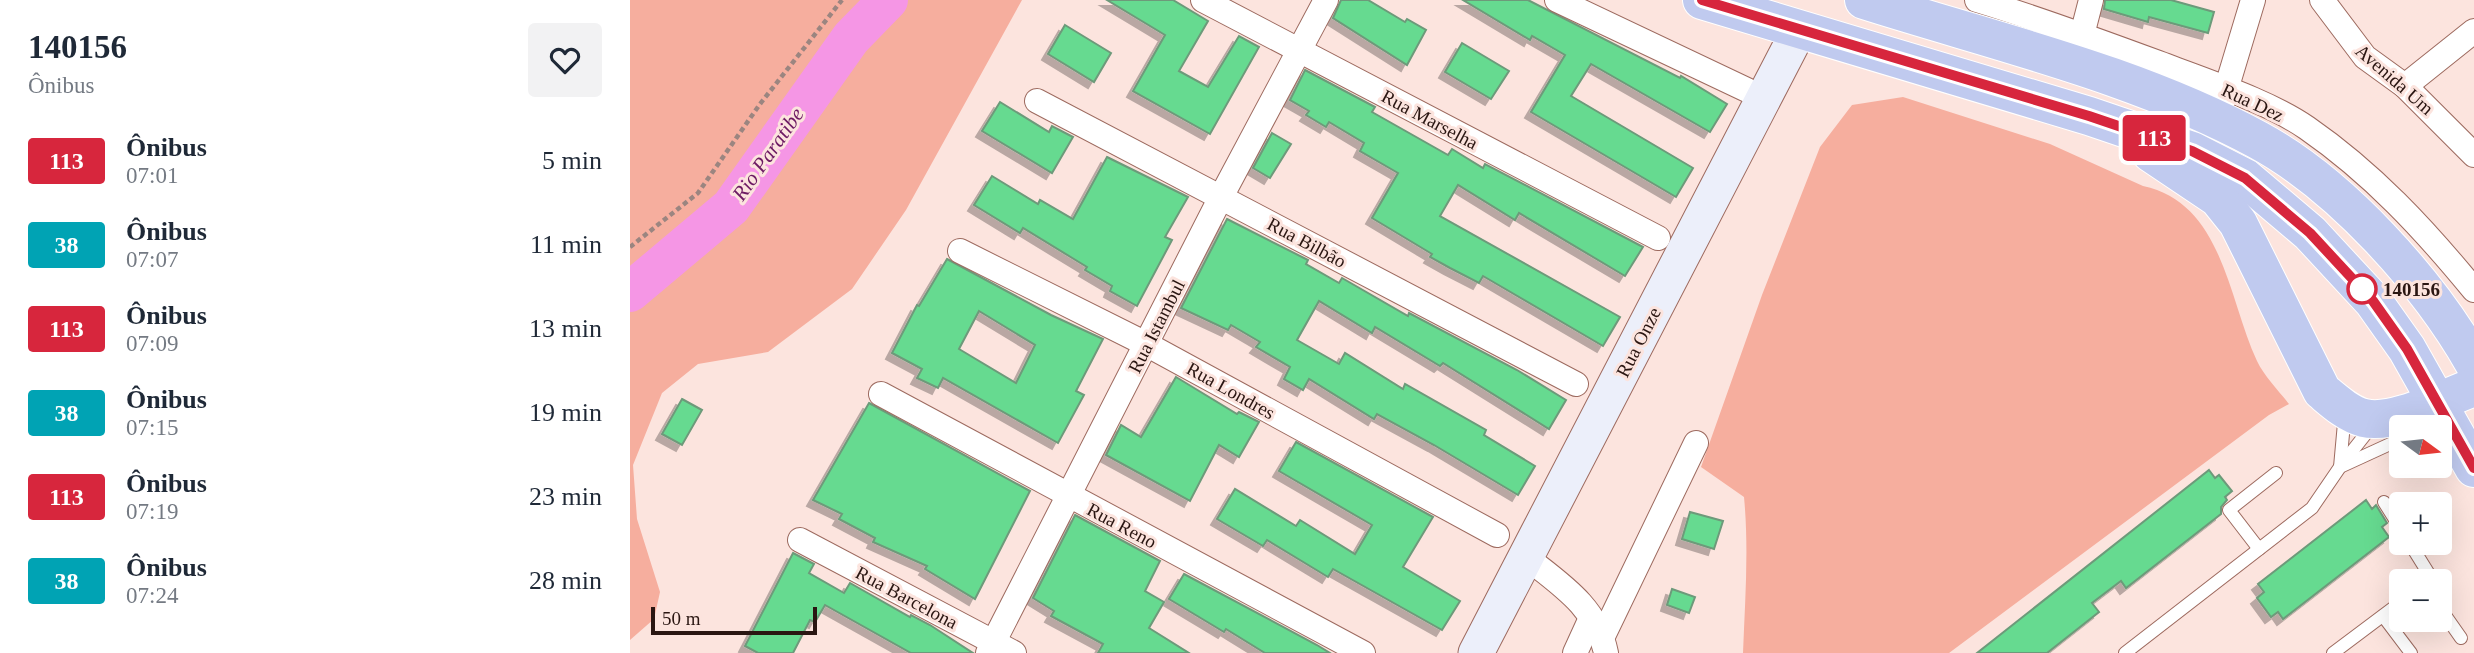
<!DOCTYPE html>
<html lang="pt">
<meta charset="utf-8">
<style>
:root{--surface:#fff;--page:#f2f2f3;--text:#1f2937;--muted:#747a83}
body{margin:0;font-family:Georgia,serif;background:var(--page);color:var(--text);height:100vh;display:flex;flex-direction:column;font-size:26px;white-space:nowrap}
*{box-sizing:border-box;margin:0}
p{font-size:23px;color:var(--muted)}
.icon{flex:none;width:38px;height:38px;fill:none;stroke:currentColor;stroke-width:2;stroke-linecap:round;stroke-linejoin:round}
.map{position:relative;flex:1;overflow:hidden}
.side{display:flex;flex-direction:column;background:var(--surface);width:630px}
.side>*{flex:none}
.badge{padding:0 14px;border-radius:5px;font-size:24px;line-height:46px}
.needle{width:46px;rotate:105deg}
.buttons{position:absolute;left:1759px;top:415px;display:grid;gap:14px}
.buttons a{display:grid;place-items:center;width:63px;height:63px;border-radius:7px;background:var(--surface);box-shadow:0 7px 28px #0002;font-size:35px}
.scale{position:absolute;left:21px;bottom:18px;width:166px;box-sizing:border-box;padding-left:7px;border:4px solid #2a1612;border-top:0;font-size:19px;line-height:24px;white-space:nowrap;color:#2a1612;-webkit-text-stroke:5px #fce4de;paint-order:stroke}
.map>.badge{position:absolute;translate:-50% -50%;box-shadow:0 0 0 4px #fff}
.round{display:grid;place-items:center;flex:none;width:74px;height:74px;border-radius:7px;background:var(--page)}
.overview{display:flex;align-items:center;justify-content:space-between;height:119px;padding:0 28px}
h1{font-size:33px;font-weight:700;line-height:52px}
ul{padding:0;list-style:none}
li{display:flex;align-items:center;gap:21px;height:84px;padding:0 28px}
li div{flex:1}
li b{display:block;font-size:26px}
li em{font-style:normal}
li .badge{min-width:77px;font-weight:700;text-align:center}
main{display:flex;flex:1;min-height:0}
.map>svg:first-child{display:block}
</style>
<main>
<section class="side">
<div class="overview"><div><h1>140156</h1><p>Ônibus</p></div><a class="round"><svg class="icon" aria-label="heart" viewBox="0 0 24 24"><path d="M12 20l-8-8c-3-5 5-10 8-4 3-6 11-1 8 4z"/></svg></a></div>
<ul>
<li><span class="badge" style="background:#d7263d;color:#fff">113</span><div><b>Ônibus</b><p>07:01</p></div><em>5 min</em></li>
<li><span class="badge" style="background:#00a3b4;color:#fff">38</span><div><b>Ônibus</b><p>07:07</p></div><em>11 min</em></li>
<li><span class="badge" style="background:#d7263d;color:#fff">113</span><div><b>Ônibus</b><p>07:09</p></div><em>13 min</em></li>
<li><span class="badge" style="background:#00a3b4;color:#fff">38</span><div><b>Ônibus</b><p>07:15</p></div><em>19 min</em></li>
<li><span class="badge" style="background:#d7263d;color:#fff">113</span><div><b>Ônibus</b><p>07:19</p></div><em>23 min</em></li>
<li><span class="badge" style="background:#00a3b4;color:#fff">38</span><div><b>Ônibus</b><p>07:24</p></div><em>28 min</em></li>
</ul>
</section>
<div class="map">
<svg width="1844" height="653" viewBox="0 0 1844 653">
<defs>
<filter id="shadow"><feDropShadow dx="-6" dy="6" stdDeviation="0" flood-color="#0004"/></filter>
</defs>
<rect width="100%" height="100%" fill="#fce4de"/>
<g fill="#f6ae9e">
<polygon points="0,0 392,0 276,210 222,289 138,352 68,364 32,393 3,465 7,519 30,592 24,619 0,640"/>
<path d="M1273 97 1420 144 1513 186C1593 203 1598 299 1627 361 1634 376 1649 391 1659 404L1639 415 1319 653H1113C1115 601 1119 549 1114 497L1071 467 1132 295 1190 147 1222 105Z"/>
</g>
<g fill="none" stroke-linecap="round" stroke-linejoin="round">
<polyline stroke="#f596e5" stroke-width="40" points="0,292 101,207 221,38 258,0"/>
</g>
<g fill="#66da90" stroke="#6d9a7a" stroke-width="2" fill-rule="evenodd" filter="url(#shadow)">
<polygon points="477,0 543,0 578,21 549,71 578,87 609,36 629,47 580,134 503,91 535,35"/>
<polygon points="711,0 738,0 775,22 777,19 796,30 777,65 703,18"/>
<polygon points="833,0 898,0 1050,78 1051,76 1097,104 1080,132 961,64 941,96 1063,168 1046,197 901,112 935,55 902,36 900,40"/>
<polygon points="1475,0 1541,0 1584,12 1578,33 1519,17 1518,22 1474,9"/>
<polygon points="435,25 481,53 464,82 418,54"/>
<polygon points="832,43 879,71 861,99 815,72"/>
<polygon points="675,70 745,107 742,112 818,155 822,149 853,168 855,164 1013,247 995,276 889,213 885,220 828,185 810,216 990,317 973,346 853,276 849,283 820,268 800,257 802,254 742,218 768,173 730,151 734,143 699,122 696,127 676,115 679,111 660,100"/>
<polygon points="370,102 419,132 422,126 443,137 422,173 352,131"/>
<polygon points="642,133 661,144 640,178 623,168"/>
<polygon points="477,157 558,197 535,237 542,240 507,306 480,291 482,286 455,270 457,267 393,228 390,233 344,205 362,176 408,204 410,200 443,219"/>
<polygon points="597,219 678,260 676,264 709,283 712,278 778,316 779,313 887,370 936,400 919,429 813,363 810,366 745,327 742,333 689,301 667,340 709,364 715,353 773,389 775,384 856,430 854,435 905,466 888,495 804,445 747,414 744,419 679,379 673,390 654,379 660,367 626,347 630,342 601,325 598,330 551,308"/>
<path d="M317 259 421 315 473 339 446 391 454 395 428 443 313 378 308 388 287 378 292 369 262 353 287 305 289 306ZM349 311 405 345 386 383 329 349Z"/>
<polygon points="546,377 607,414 609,412 629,422 609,457 589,445 560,501 476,455 491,425 511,437"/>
<polygon points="52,399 72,410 52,445 32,434"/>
<polygon points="239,403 400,491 345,599 295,569 297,566 243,542 245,538 209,519 212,514 183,500"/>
<polygon points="666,442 803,517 773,567 830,601 812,630 703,569 698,577 637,540 633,546 587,519 605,489 666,526 670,520 725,554 742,525 649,471"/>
<polygon points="1579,470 1585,478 1589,475 1602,491 1595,497 1597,500 1591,507 1591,514 1496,588 1491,581 1462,603 1469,612 1417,653 1347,653"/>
<polygon points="1736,500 1742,509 1746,505 1757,523 1752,527 1759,537 1653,619 1648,612 1641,617 1627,598 1634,592 1628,584"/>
<polygon points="1060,512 1093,521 1084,549 1052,539"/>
<polygon points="445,515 530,561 515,591 534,602 519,628 559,653 468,653 473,644 421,616 424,611 403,598"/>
<polygon points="163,553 184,564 179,573 214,593 220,583 280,617 281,615 300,625 343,653 281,653 195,605 185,622 180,620 163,653 128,653 115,646"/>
<polygon points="554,574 687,645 700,653 635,653 596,629 594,632 539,599"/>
<polygon points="1042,589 1065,597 1059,613 1037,605"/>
</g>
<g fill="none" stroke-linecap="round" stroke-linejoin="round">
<defs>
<g id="lane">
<polyline points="1710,416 1714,423 1710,467"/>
<polyline points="1712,464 1742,426"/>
<polyline points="1754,502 1771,529"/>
<polyline points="1779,542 1802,579 1799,581"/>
<polyline points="1629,549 1599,510 1646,473"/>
<polyline points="1810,608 1831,638"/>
<polyline points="1753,616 1781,653"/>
<polyline points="1495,653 1682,508 1710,467 1771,439"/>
<polyline points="1703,653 1771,602"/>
</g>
<g id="street">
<polyline points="573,0 1028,238"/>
<polyline points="927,0 1117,90"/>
<path d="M1347 0C1413 20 1477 44 1542 68 1584 84 1641 103 1677 128 1742 173 1794 229 1844 290"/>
<polyline points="1692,0 1735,57 1775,86 1844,155"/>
<polyline points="1452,35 1461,0"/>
<polyline points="1775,86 1844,31"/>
<polyline points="407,101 946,384"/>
<polyline points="1592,103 1623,0"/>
<polyline points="330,251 516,344 867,535"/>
<polyline points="251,394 733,653"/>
<polyline points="170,540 384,653"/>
<path d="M896 557C930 584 967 607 976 653"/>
<polyline points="973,636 1066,443"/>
<polyline points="358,653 591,197 696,0"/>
<polyline points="945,653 961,618"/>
</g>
<polyline id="secondary" points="846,653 1169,30"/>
<g id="highway">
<polyline points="1072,0 1459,116 1562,151 1615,178 1680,233 1743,301 1777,349 1844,468"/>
<path d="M1234 0C1366 42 1506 74 1628 140 1711 185 1798 282 1844 363"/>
<path d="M1521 153 1588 198 1608 223 1692 391C1704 401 1718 414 1734 418 1764 425 1814 398 1844 387"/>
</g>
</defs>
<use href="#lane" stroke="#9d6a5f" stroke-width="14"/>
<use href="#street" stroke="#9d6a5f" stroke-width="26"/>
<use href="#secondary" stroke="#9d6a5f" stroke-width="37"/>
<use href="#highway" stroke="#fff" stroke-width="40"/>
<polyline stroke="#9b8580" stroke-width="4.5" stroke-dasharray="5 3.5" stroke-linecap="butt" points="0,247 68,193 130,104 212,0"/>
<use href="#lane" stroke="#fff" stroke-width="12"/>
<use href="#street" stroke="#fff" stroke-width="24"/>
<use href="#secondary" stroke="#eceffa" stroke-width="35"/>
<use href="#highway" stroke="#c0caef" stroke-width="38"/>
</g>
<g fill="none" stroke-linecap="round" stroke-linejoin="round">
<defs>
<polyline id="line" points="1072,0 1459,116 1562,151 1615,178 1680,233 1743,301 1777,349 1844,468"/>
</defs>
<use href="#line" stroke="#fff" stroke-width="16"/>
<use href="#line" stroke="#d7263d" stroke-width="10"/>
</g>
<circle fill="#fff" stroke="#d7263d" stroke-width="3.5" cx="1732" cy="289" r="14"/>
<g text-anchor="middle" stroke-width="6" stroke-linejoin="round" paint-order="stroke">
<g font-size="19" fill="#2a1612" stroke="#fce4de">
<text transform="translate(1765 79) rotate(41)" y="7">Avenida Um</text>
<text transform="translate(1623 102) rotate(25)" y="7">Rua Dez</text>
<text transform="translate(800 119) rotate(28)" y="7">Rua Marselha</text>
<text transform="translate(677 242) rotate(28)" y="7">Rua Bilbão</text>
<text transform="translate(526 326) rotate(-63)" y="7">Rua Istambul</text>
<text transform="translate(1008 342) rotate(-63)" y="7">Rua Onze</text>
<text transform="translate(601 390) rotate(29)" y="7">Rua Londres</text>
<text transform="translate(492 525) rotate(28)" y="7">Rua Reno</text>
<text transform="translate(277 597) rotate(28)" y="7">Rua Barcelona</text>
</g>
<g font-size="19" font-weight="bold" fill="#2a1612" stroke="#fce4de" text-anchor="start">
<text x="1753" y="296">140156</text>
</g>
<g font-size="21" font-style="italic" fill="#6d1a63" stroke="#fce4de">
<text transform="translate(138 154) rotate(-55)" y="7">Rio Paratibe</text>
</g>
</g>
</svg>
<div class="buttons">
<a><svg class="needle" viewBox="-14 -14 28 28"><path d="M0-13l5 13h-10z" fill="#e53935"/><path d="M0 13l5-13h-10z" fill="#747a83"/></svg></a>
<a>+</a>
<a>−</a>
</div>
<div class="scale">50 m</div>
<b class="badge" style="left:1524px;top:138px;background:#d7263d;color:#fff">113</b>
</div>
</main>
